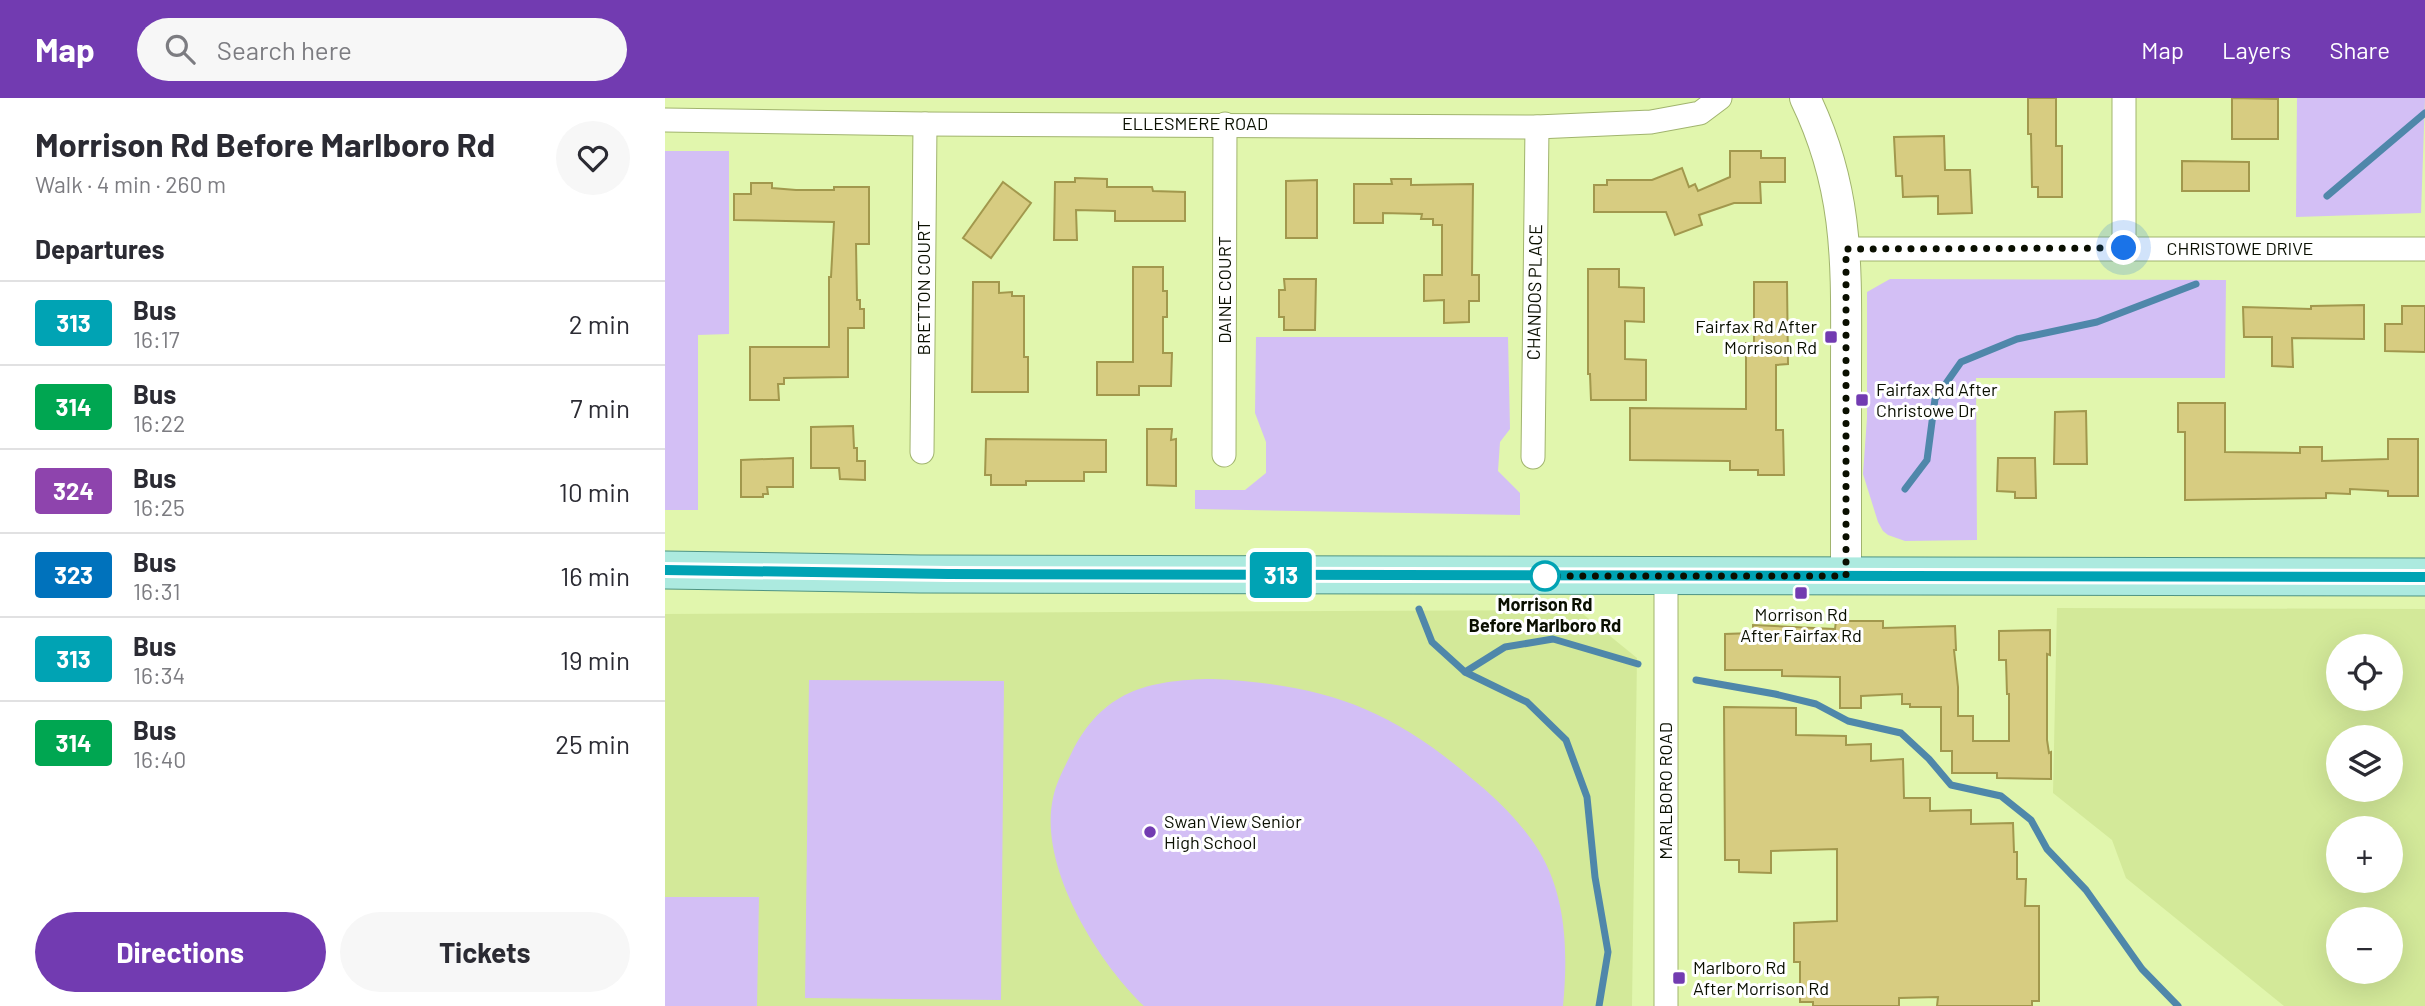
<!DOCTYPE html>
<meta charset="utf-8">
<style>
:root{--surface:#fff;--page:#f7f7f7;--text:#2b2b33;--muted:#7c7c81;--line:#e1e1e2;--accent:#723bb1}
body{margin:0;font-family:Barlow,sans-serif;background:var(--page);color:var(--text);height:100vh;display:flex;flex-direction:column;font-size:26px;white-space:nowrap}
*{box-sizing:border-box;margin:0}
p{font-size:23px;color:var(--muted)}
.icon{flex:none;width:38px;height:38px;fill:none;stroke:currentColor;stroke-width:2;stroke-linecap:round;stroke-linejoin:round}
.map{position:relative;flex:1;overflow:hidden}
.details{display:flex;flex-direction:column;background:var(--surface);width:665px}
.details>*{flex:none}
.badge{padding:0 14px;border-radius:5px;font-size:24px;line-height:46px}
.tools{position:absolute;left:1661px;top:536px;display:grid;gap:14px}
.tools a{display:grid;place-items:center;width:77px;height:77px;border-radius:50%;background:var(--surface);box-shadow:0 7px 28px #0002;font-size:35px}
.you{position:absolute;width:35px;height:35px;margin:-18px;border:5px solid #fff;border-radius:50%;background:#1a73e8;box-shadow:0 0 0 10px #1a73e833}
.map>.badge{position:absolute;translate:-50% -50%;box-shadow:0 0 0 4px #fff}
h2{padding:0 35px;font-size:26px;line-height:63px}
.round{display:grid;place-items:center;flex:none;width:74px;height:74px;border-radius:37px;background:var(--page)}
.summary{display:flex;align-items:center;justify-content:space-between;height:119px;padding:0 35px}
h1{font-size:33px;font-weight:700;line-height:52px}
.button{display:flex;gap:14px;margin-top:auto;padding:14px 35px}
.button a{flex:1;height:80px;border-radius:42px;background:var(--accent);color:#fff;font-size:28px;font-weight:700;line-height:80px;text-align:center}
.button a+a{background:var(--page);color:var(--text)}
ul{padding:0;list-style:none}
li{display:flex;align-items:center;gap:21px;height:84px;padding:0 35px;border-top:2px solid var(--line)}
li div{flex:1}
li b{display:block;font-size:26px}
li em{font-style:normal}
li .badge{min-width:77px;font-weight:700;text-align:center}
header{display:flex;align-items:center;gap:42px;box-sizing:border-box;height:98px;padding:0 35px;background:var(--accent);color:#fff}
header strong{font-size:33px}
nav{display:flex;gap:38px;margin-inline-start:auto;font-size:24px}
.search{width:490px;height:63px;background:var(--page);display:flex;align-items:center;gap:18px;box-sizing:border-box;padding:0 24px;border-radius:38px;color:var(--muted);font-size:26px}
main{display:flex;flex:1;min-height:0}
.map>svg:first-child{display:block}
</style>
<header>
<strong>Map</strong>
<div class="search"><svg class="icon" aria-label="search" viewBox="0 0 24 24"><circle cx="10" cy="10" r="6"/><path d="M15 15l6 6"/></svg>Search here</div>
<nav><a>Map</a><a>Layers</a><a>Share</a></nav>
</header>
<main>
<section class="details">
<div class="summary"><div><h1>Morrison Rd Before Marlboro Rd</h1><p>Walk · 4 min · 260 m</p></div><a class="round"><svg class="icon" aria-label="heart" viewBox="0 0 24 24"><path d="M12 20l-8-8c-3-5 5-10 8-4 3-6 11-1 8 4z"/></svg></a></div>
<h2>Departures</h2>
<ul>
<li><span class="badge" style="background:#00a3b4;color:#fff">313</span><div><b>Bus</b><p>16:17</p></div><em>2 min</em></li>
<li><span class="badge" style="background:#00a651;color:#fff">314</span><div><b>Bus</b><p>16:22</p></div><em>7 min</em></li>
<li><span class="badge" style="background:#8e44ad;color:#fff">324</span><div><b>Bus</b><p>16:25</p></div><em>10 min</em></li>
<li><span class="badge" style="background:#0072bc;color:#fff">323</span><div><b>Bus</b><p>16:31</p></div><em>16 min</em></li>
<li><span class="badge" style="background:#00a3b4;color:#fff">313</span><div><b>Bus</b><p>16:34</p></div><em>19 min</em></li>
<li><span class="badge" style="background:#00a651;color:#fff">314</span><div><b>Bus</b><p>16:40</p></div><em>25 min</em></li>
</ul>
<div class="button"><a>Directions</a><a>Tickets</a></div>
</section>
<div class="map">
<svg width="1760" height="908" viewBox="0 0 1760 908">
<rect width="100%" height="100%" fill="#e1f6ad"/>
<g fill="#d3e999" fill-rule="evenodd">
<path d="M1392 510 1760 511V908H1619L1461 780 1447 742 1388 695ZM1673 548H1726V600H1673ZM1673 639H1726V691H1673ZM1673 730H1726V782H1673ZM1673 821H1726V873H1673Z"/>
<polygon points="913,512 972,560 967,908 0,908 0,516"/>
</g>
<g fill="#d3bff5">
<polygon points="1632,0 1760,0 1756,115 1631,119"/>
<polygon points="0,53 64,53 64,236 33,237 33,412 0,412"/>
<polygon points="1225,181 1561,182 1560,280 1311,280 1312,442 1240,443 1223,437 1218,433 1213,424 1198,376 1202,320 1202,194"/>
<polygon points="591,239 843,239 845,331 835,344 833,373 855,395 855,417 530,411 530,392 580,392 601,375 601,344 590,315"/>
<path d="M547 581C655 586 722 608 805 679 831 700 856 724 874 753 902 799 903 856 898 908H479C432 863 373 768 388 700 391 685 399 670 406 656 437 593 482 582 547 581Z"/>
<polygon points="144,582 339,583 336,902 140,900"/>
<polygon points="0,799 94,799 92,908 0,908"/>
</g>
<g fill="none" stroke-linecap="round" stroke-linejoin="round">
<g stroke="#4f87aa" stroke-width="7">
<polyline points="1662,98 1760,15"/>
<polyline points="1240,391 1262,362 1270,301 1296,264 1352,241 1432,224 1531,186"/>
<polyline points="754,511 767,544 800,574 840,549 888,541 973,566"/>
<polyline points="800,574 862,604 901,642 922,699 930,779 943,854 934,908"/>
<polyline points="1031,582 1110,596 1151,606 1183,623 1236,635 1264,661 1286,687 1336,698 1366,722 1382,751 1421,792 1477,871 1513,908"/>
</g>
</g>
<g fill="#d7cc81" stroke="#a2984d" stroke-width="2">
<polygon points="1363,0 1391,0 1391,48 1397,48 1397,99 1373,99 1373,89 1367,89 1366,36 1363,36"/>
<polygon points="1567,0 1613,1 1613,41 1567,41"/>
<polygon points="1279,38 1280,72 1305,72 1307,115 1273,116 1273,98 1238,99 1237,78 1231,78 1229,39"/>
<polygon points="1065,53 1096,53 1096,60 1120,60 1120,84 1095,84 1096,105 1069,105 1034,117 1037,127 1010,137 1001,114 929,114 929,87 942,87 942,82 987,82 1017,70 1024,89 1030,86 1033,93 1065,79"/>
<polygon points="1517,63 1584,64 1584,93 1517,93"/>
<polygon points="410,80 442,81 442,89 487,89 488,93 520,94 520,123 450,123 450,113 411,112 412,142 389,142 390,84 410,84"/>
<polygon points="726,81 746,81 746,87 808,86 807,177 814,177 814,203 804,203 804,224 779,225 779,202 759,203 759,177 777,177 777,127 768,127 768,121 756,121 757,116 718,115 718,125 689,125 689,86 727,86"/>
<polygon points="652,82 652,140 621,140 621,83"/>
<polygon points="338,84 366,105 326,160 298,140"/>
<polygon points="86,85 107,85 107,90 131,92 169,92 169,89 204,89 204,146 191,146 192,202 195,202 195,211 199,211 199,230 183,230 183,279 119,280 119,286 113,286 114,302 85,302 85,249 164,249 164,179 166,179 169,124 69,122 69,96 86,96"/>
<polygon points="468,169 498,169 498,193 502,193 502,219 498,219 498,255 507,255 506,288 474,288 474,297 432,297 432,264 468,264"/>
<polygon points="923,171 954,171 954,189 979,190 979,224 960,223 960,261 981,262 981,302 926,302 925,276 923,276"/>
<polygon points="619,181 651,181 650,232 619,232 619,219 614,219 614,192 620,192"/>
<polygon points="308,184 334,184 334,195 347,194 347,198 359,198 359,259 363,259 363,294 307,294"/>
<polygon points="1089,184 1122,184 1123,266 1111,267 1111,332 1118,332 1119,377 1093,377 1093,372 1065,372 1065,363 965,362 965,310 1081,311 1081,245 1089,245"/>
<polygon points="1699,207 1699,241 1627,240 1628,269 1607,268 1607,239 1579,239 1578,209 1646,211 1646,208"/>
<polygon points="1737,208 1760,208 1760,254 1720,253 1720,226 1737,226"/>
<polygon points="1513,305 1560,305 1560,354 1635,355 1635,349 1657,349 1657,363 1723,361 1723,341 1753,341 1753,398 1723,398 1723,393 1685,391 1685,396 1661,395 1661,400 1520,402 1520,334 1513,334"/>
<polygon points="1421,313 1422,366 1389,366 1390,314"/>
<polygon points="188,328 189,350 192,350 192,363 200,363 200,382 175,381 174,370 146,370 146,329"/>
<polygon points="482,331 507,331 506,342 511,341 511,388 482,387"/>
<polygon points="321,341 441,342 441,374 419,374 419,383 361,383 361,387 326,387 326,377 320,377"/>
<polygon points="128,360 128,389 102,389 103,396 98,396 98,399 76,399 76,362"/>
<polygon points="1333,360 1370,360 1371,400 1350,400 1350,394 1332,393"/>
<polygon points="1171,523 1218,523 1218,530 1290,528 1291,552 1289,552 1293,589 1293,618 1308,618 1308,643 1344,643 1344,596 1342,596 1341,562 1334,562 1334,533 1385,532 1385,557 1382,556 1382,642 1384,655 1386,654 1386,681 1332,680 1332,675 1287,675 1287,653 1276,653 1276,609 1245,609 1245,606 1237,606 1237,596 1196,598 1196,610 1175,610 1175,579 1117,578 1117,572 1060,572 1060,536 1088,535 1088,527 1170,531"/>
<polygon points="1059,609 1131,610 1131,637 1181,638 1181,647 1206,646 1206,663 1238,661 1239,700 1265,700 1265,713 1306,712 1306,726 1348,725 1349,754 1352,754 1352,781 1361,781 1360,808 1374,808 1374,903 1367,903 1367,908 1272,908 1273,899 1234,900 1234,908 1148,908 1148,904 1135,904 1135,864 1129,864 1129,825 1172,823 1172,751 1106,753 1106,775 1074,774 1074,762 1060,762"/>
</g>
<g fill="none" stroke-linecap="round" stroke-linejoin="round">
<defs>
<g id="minor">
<polyline points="0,22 260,26 872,29 986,24 1035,15 1055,0"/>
<polyline points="1459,150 1459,0"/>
<polyline points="1181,151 1760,151"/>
<polyline points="257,354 260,26"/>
<polyline points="559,357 560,26"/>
<polyline points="868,359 872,29"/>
<polyline points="1001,908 1001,477"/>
</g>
<path id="tertiary" d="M1140 0C1186 95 1181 173 1181 275 1181 343 1181 410 1181 477"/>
<polyline id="primary" points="0,472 255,476 1760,479"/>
</defs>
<use href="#minor" stroke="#a1b46e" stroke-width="25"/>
<use href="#tertiary" stroke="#a1b46e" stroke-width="32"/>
<use href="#primary" stroke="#4f9483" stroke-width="39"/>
<use href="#minor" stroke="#fff" stroke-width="23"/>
<use href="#tertiary" stroke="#fff" stroke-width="30"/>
<use href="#primary" stroke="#aceadf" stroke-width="37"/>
</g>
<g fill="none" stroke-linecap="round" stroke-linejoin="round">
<defs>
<polyline id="line" points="0,472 283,476 1760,479"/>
</defs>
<use href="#line" stroke="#fff" stroke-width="16"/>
<use href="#line" stroke="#00a3b4" stroke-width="10"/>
<polyline stroke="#0a0f00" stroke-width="7" stroke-dasharray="0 12.6" points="880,478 1181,478 1181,151 1459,150"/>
</g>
<g fill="#723bb1" stroke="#fff" stroke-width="2.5">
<rect x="1159" y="232" width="14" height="14" rx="3.5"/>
<rect x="1190" y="295" width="14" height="14" rx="3.5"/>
<rect x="1129" y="488" width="14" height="14" rx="3.5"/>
<circle cx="485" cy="734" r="7"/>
<rect x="1007" y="873" width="14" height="14" rx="3.5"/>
</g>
<circle fill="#fff" stroke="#00a3b4" stroke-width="3.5" cx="880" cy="478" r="14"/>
<g text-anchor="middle" stroke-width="6" stroke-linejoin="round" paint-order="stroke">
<g font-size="18" fill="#0a0f00" stroke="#fff">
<text x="530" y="32">ELLESMERE ROAD</text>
<text x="1575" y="157">CHRISTOWE DRIVE</text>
<text transform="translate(259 190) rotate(-90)" y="6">BRETTON COURT</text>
<text transform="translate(560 192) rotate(-90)" y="6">DAINE COURT</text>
<text transform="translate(870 194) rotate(-89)" y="6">CHANDOS PLACE</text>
<text transform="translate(1001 693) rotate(-90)" y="6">MARLBORO ROAD</text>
</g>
<g font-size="18" fill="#0a0f00" stroke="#fff" text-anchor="start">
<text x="1152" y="235" text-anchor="end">Fairfax Rd After<tspan x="1152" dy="21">Morrison Rd</tspan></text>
<text x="1211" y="298">Fairfax Rd After<tspan x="1211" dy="21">Christowe Dr</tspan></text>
<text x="1136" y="523" text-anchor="middle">Morrison Rd<tspan x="1136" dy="21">After Fairfax Rd</tspan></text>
<text x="499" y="730">Swan View Senior<tspan x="499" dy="21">High School</tspan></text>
<text x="1028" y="876">Marlboro Rd<tspan x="1028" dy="21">After Morrison Rd</tspan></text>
</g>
<g font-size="18" font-weight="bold" fill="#0a0f00" stroke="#fff">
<text x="880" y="513">Morrison Rd<tspan x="880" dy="21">Before Marlboro Rd</tspan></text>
</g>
</g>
</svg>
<div class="tools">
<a><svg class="icon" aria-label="locate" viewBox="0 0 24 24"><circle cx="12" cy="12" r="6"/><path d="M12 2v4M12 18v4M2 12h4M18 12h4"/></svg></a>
<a><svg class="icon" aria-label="layers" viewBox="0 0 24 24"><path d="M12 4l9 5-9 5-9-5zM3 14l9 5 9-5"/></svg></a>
<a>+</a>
<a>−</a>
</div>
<div class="you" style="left:1459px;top:150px"></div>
<b class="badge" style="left:616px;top:477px;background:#00a3b4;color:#fff">313</b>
</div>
</main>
